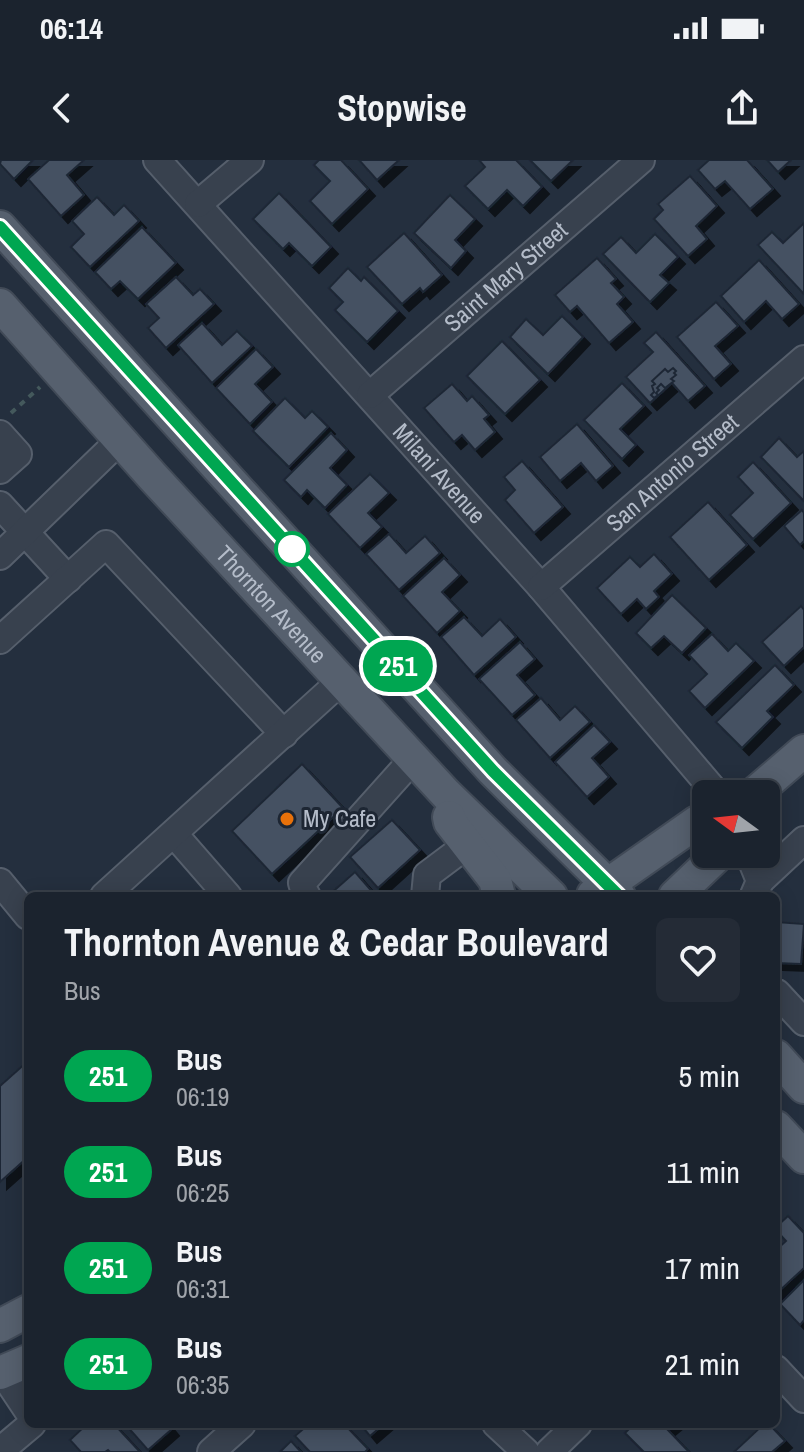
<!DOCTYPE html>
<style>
:root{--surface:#1b232e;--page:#242b36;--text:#f1f3f6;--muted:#a0a4aa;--line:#39404a}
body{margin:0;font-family:"Archivo Narrow",sans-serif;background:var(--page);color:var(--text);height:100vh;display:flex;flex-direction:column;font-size:30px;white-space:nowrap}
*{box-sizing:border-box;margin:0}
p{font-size:26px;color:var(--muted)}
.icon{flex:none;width:44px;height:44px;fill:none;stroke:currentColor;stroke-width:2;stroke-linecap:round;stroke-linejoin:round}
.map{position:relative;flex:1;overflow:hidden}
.drawer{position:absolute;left:24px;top:732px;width:756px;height:536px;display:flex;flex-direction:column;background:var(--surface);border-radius:12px;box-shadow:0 4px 20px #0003,0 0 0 2px var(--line)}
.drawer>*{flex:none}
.badge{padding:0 16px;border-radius:26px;font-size:28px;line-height:52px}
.needle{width:52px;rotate:285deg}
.fabs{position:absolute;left:692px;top:620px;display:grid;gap:16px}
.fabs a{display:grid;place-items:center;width:88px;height:88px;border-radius:12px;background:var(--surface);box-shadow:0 4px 20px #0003,0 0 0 2px var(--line);font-size:40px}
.map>.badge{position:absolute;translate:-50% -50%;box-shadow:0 0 0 4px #fff}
.round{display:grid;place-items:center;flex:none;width:84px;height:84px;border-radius:12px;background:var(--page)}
.head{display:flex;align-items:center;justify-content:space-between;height:136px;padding:0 40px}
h1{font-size:38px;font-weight:700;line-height:60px}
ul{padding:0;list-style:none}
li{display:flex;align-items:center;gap:24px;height:96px;padding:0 40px}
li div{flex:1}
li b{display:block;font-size:30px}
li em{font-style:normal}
li .badge{min-width:88px;font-weight:700;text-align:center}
.status{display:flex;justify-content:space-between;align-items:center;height:56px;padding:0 40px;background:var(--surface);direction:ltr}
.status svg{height:22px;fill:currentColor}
header{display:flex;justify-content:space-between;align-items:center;height:104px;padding:0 40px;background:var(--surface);font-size:36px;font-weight:700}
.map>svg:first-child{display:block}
</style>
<div class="status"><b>06:14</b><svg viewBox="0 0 49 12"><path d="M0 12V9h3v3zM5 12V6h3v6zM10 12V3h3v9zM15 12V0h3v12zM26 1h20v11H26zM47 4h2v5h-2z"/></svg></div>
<header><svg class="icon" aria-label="back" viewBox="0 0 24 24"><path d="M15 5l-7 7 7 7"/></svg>Stopwise<svg class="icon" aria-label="share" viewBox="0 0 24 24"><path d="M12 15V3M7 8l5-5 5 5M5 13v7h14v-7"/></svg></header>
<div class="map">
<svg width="804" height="1292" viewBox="0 0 804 1292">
<defs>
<filter id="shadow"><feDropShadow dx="7" dy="7" stdDeviation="0" flood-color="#0009"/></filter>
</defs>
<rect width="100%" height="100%" fill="#242f3e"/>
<g fill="#455162" stroke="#1f2835" stroke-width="2" filter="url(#shadow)">
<polygon points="1,0 33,0 14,19 0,4"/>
<polygon points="49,0 84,0 67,15 84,35 61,56 28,19"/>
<polygon points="319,0 341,0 368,29 332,64 310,41 330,21 314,5"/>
<polygon points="359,0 399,0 377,20"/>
<polygon points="479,0 516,0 542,27 523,46 507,30 488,49 465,26 485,7"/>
<polygon points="530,0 573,0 551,21"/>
<polygon points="709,0 747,0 773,29 750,49 725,21 715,29 698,10"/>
<polygon points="767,0 791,0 778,12"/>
<polygon points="690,16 717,46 696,66 707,79 688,96 654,59 663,50 658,44"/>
<polygon points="279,33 331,87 312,106 289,83 283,89 253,59"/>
<polygon points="450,35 475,59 455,80 466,91 451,108 414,73"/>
<polygon points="97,37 114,55 124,45 139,61 90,107 71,87 84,74 72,61"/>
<polygon points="804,63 804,134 758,85 772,72 783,83"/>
<polygon points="142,67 176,103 138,139 120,121 111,129 95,112"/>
<polygon points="404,73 442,115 423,132 420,128 402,144 367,107"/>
<polygon points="655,74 678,97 660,115 669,123 650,142 603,94 621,77 636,93"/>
<polygon points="597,98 616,119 611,123 624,137 617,144 633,162 609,183 577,146 570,152 555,135"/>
<polygon points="759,100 799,144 782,159 766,141 744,162 721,136"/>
<polygon points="348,108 361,121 364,117 398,151 367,182 335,150 343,142 329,128"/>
<polygon points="176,117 193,135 200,129 214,144 166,188 148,168 159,158 146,144"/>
<polygon points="716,142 738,166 715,186 731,204 714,219 677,177"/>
<polygon points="562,156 583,177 548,214 510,177 526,159 543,175"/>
<polygon points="202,163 222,185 237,171 252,186 212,223 178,185"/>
<polygon points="656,172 705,226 688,241 672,223 650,243 626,217 653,192 644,183"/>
<polygon points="502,181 540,220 505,254 467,216"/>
<polygon points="256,189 273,207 255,224 272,242 250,264 216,228"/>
<polygon points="673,208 676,211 674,213 676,215 671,219 674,221 665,228 661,224 657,228 659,230 656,233 658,235 654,238 651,235 654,232 652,226 655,224 652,221 665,209 668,212"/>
<polygon points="622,223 644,246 620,269 636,285 622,299 584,260"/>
<polygon points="452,224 467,241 472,236 489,255 484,259 495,272 475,290 462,275 454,282 424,248"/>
<polygon points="285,238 305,258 312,251 328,267 289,307 253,271"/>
<polygon points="577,264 613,306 596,321 581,303 560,321 540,297"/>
<polygon points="331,273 347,290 330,308 347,325 325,348 307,330 301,337 284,320"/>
<polygon points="779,278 797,297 804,291 804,341 761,297"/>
<polygon points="522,301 563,347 534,373 505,340 515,330 504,317"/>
<polygon points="753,302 791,343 753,379 730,355 753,333 738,317"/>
<polygon points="370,314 389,333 368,353 382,367 360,388 328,354"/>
<polygon points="708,342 747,385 709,420 670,377"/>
<polygon points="802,350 804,353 804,381 800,385 784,366"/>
<polygon points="389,374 406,393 425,376 440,393 399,430 366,394"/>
<polygon points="654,394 672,414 654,431 659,437 646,449 637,439 621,454 597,428 630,397 640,407"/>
<polygon points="444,398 460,415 442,432 460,451 437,473 403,436"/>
<polygon points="672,435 706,468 682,493 664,476 651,488 636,473"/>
<polygon points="801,446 804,450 804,487 784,506 762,482"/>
<polygon points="464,457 482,476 500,459 516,477 474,515 441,477"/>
<polygon points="712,474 728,491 736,483 754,501 705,548 689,531 707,514 689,495"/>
<polygon points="520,482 535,499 517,515 535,535 512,555 479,519"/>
<polygon points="775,505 794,525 767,551 773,557 742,588 716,562"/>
<polygon points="541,538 560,560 575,546 590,562 550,598 516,560"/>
<polygon points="594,565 610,582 592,598 609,617 587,637 555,602"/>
<polygon points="302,604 343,648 272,714 232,671"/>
<polygon points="392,660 420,690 378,728 350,697"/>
<polygon points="355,712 376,736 328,736"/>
<polygon points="776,762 804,764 801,804 776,803"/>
<polygon points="28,901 28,997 0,1022 0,926"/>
<polygon points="788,1056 804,1073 804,1108 776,1134 776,1090 786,1081 776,1070 776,1067"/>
<polygon points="804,1120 804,1160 800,1165 780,1144"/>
<polygon points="87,1264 114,1264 140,1292 110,1292 108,1290 105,1292 81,1292 70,1280"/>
<polygon points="125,1264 168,1264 172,1269 148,1290"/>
<polygon points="309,1264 344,1264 368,1289 365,1292 310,1292 295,1276"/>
<polygon points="360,1264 384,1264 370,1276"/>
<polygon points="634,1264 673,1264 667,1269 689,1292 644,1292 625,1273"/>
<polygon points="764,1264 769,1264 785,1281 772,1292 734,1292"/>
<polygon points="291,1281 301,1292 280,1292"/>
</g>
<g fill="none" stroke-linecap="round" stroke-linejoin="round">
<defs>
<g id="minor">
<path id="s1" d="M157 0 541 427 717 634"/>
<polyline points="198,44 250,0"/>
<path id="s2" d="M370 235 641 0"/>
<polyline points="0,274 18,294 0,310"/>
<polyline points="0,345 68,419"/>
<polyline points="0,396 120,280"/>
<path id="s3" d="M541 427 804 199"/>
<polyline points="0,480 106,384 284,574"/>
<polyline points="174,674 228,736"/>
<polyline points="749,694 760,721 754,735"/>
<polyline points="760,721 804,680"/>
<polyline points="0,722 28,756"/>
<polyline points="104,736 341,521"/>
<polyline points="307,736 305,733 302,723 413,599"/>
<polyline points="425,736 427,715 467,685"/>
<polyline points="777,833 804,862"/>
<polyline points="776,1209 804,1239"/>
<polyline points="2,1212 28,1251"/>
<polyline points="496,1264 526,1292"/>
<polyline points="0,1291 32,1264"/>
<polyline points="211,1292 242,1264"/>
<polyline points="549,1292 578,1264"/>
</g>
<g id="major">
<polyline points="0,67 493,611 619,736"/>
<path id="s4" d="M0 145 153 317 446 634 551 736"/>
<polyline points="754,634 804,591"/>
<polyline points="449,657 450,662 495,720 499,736"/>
<polyline points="593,735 697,662 706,659"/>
<polyline points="675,736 719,694"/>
<polyline points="776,896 804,927"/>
<polyline points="776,967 804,997"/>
<polyline points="0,1166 28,1151"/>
<polyline points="0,1213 28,1201"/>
</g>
</defs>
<use href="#minor" stroke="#565f6c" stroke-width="30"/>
<use href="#major" stroke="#414a57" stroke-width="36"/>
<polyline stroke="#44595c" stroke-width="4" stroke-dasharray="6 6" stroke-linecap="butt" points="11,253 40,227"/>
<use href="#minor" stroke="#38414e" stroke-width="26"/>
<use href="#major" stroke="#56606e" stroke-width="32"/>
</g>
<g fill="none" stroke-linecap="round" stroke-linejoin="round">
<defs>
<polyline id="line" points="0,67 493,611 619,736"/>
</defs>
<use href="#line" stroke="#fff" stroke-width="18"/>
<use href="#line" stroke="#00a651" stroke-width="12"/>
</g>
<circle fill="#fff" stroke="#00a651" stroke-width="4" cx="292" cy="389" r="16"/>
<circle fill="#e8710a" stroke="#1d2633" stroke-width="3" cx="287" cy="659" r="8"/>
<g text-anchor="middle" stroke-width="6" stroke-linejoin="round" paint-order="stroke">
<g font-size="24" fill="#b4bcc9" stroke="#1d2633">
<text dy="8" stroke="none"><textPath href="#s2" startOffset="180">Saint Mary Street</textPath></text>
<text dy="8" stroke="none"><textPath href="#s3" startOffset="174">San Antonio Street</textPath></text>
<text dy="8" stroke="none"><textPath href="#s1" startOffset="422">Milani Avenue</textPath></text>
<text dy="8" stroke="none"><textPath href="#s4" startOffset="404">Thornton Avenue</textPath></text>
</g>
<g font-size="24" fill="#b4bcc9" stroke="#1d2633" text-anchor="start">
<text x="303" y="667">My Cafe</text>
</g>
</g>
</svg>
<div class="fabs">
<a><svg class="needle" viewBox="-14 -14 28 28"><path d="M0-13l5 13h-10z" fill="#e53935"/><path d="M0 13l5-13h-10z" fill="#a0a4aa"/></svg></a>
</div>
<b class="badge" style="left:398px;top:506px;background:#00a651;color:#fff">251</b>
<section class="drawer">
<div class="head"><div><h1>Thornton Avenue &amp; Cedar Boulevard</h1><p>Bus</p></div><a class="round"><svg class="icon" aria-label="heart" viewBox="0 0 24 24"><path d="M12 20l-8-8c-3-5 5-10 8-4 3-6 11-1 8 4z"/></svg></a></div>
<ul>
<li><span class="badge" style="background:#00a651;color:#fff">251</span><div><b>Bus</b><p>06:19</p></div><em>5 min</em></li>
<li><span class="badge" style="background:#00a651;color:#fff">251</span><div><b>Bus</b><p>06:25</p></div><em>11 min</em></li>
<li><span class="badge" style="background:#00a651;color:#fff">251</span><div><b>Bus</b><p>06:31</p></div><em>17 min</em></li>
<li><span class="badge" style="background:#00a651;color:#fff">251</span><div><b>Bus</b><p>06:35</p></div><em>21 min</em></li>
</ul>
</section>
</div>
